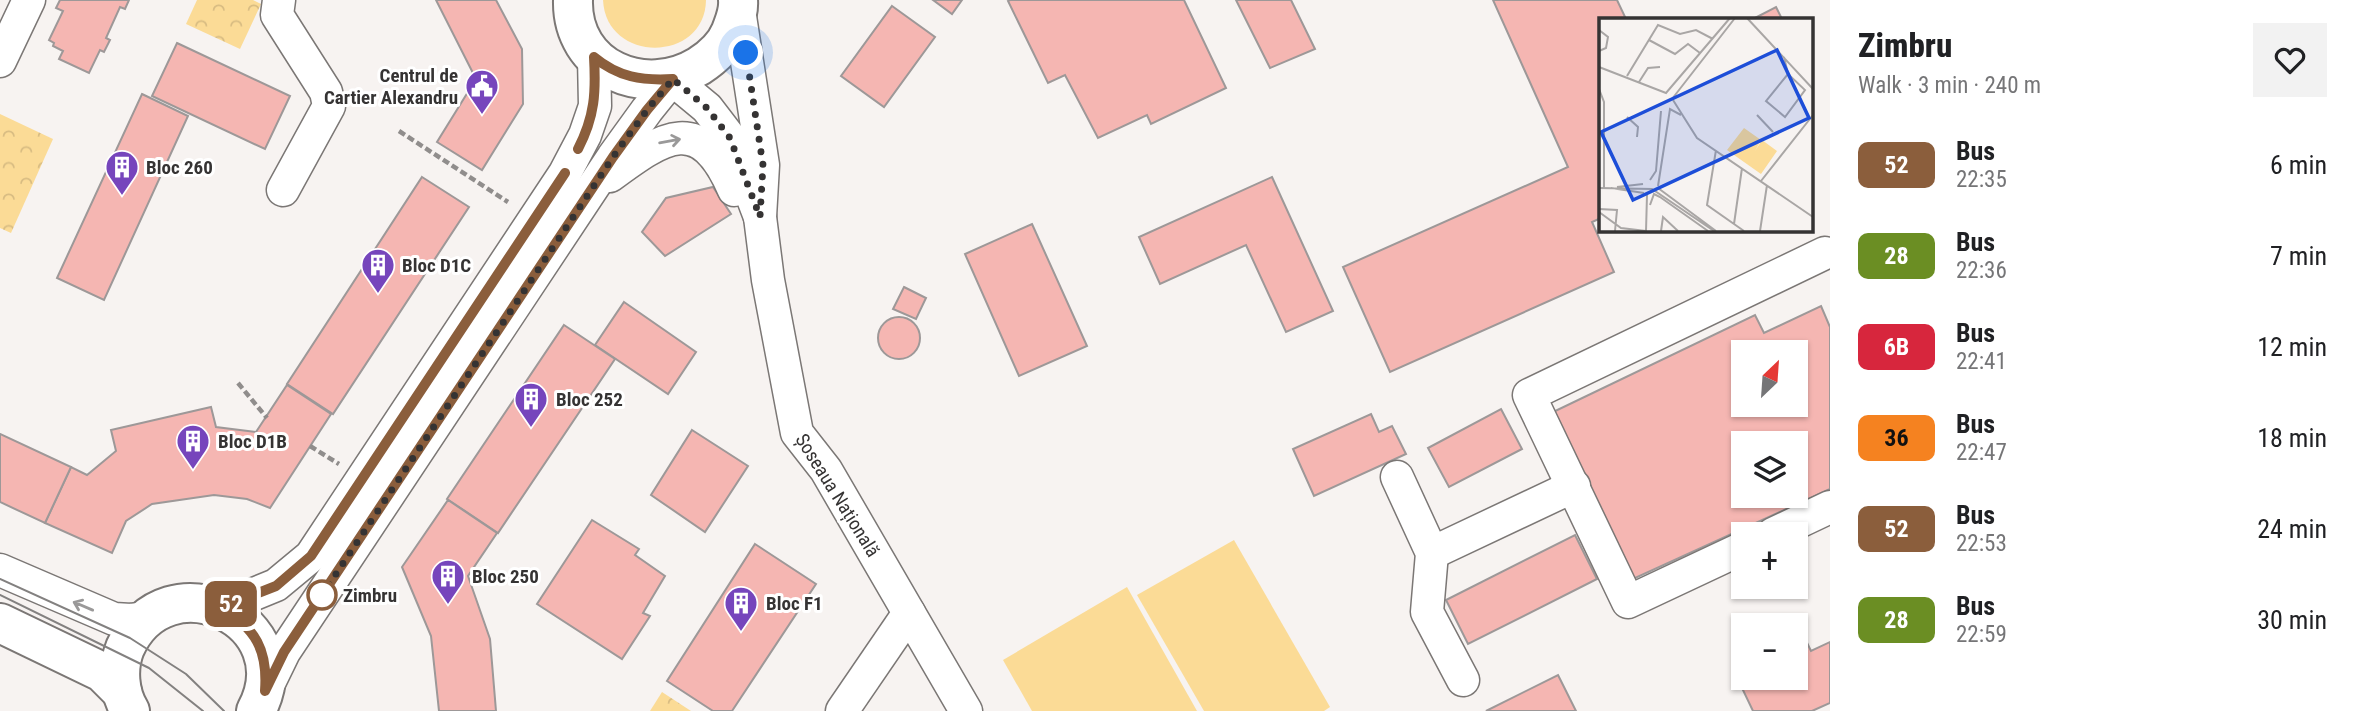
<!DOCTYPE html>
<meta charset="utf-8">
<style>
:root{--surface:#fff;--page:#f2f2f2;--text:#202124;--muted:#757577}
body{margin:0;font-family:"Roboto Condensed",sans-serif;background:var(--page);color:var(--text);height:100vh;display:flex;flex-direction:column;font-size:26px;white-space:nowrap}
*{box-sizing:border-box;margin:0}
p{font-size:23px;color:var(--muted)}
.icon{flex:none;width:38px;height:38px;fill:none;stroke:currentColor;stroke-width:2;stroke-linecap:round;stroke-linejoin:round}
.map{position:relative;flex:1;overflow:hidden}
.details{display:flex;flex-direction:column;background:var(--surface);width:525px}
.details>*{flex:none}
.badge{padding:0 14px;border-radius:10px;font-size:24px;line-height:46px}
.needle{width:46px;rotate:25deg}
.fabs{position:absolute;left:1731px;top:340px;display:grid;gap:14px}
.fabs a{display:grid;place-items:center;width:77px;height:77px;border-radius:0px;background:var(--surface);box-shadow:0 2px 5px #0004;font-size:35px}
.you{position:absolute;width:35px;height:35px;margin:-18px;border:5px solid #fff;border-radius:50%;background:#1a73e8;box-shadow:0 0 0 10px #1a73e833}
.map>.badge{position:absolute;translate:-50% -50%;box-shadow:0 0 0 4px #fff}
.round{display:grid;place-items:center;flex:none;width:74px;height:74px;border-radius:0px;background:var(--page)}
.headline{display:flex;align-items:center;justify-content:space-between;height:119px;padding:0 28px}
h1{font-size:33px;font-weight:800;line-height:52px}
ul{padding:0;list-style:none}
li{display:flex;align-items:center;gap:21px;height:91px;padding:0 28px}
li div{flex:1}
li b{display:block;font-size:26px}
li em{font-style:normal}
li .badge{min-width:77px;font-weight:700;text-align:center}
main{display:flex;flex:1;min-height:0}
.map>svg:first-child{display:block}
</style>
<main>
<div class="map">
<svg width="1830" height="711" viewBox="0 0 1830 711">
<defs>
<pattern id="park-crowns" width="20" height="18" patternUnits="userSpaceOnUse" patternTransform="scale(1.75)"><rect width="20" height="18" fill="#fbdb96"/><path d="M2 6a3 3 0 1 1 6 0M12 15a3 3 0 1 1 6 0" fill="none" stroke="#d8bc82"/></pattern>
</defs>
<rect width="100%" height="100%" fill="#f7f3f1"/>
<g fill="#fbdb96">
<path d="M603 0H706C705 63 606 64 603 0Z"/>
<polygon points="1234,540 1330,707 1324,711 1204,711 1137,595"/>
<polygon points="1127,587 1197,711 1032,711 1003,660"/>
</g>
<g fill="url(#park-crowns)">
<polygon points="197,0 253,0 261,4 240,49 186,24"/>
<polygon points="0,114 53,139 11,233 0,228"/>
<polygon points="662,692 691,711 650,711"/>
</g>
<g fill="#f5b6b2" stroke="#9d9898" stroke-width="2" fill-rule="evenodd">
<polygon points="60,0 129,0 125,9 120,7 106,38 110,40 104,52 100,50 89,73 59,59 63,51 53,46 54,43 49,40 63,11 56,8"/>
<polygon points="436,0 496,0 522,49 523,104 482,170 437,142 476,79"/>
<polygon points="933,0 962,0 952,14"/>
<polygon points="1010,0 1184,0 1226,88 1151,124 1147,115 1098,138 1065,75 1048,83 1008,1"/>
<polygon points="1236,0 1291,0 1315,49 1270,68"/>
<polygon points="1493,0 1617,0 1626,19 1601,19 1601,218 1592,222 1614,272 1390,372 1343,267 1568,167"/>
<polygon points="892,6 935,37 884,107 841,76"/>
<polygon points="1776,7 1782,19 1753,19"/>
<polygon points="177,43 290,96 265,149 152,96"/>
<polygon points="142,94 188,116 104,300 57,278"/>
<polygon points="422,177 469,207 333,414 287,384"/>
<polygon points="1272,177 1333,311 1286,332 1246,245 1160,284 1139,237"/>
<polygon points="713,187 731,214 665,256 642,232 666,198"/>
<polygon points="1032,224 1087,346 1019,376 965,254"/>
<polygon points="904,287 926,298 916,319 893,309"/>
<polygon points="624,302 696,352 668,394 595,345"/>
<path d="M1821 306 1830 327V489L1633 579 1551 413 1755 315 1764 333ZM1743 352H1796V404H1743ZM1743 443H1796V495H1743Z"/>
<circle cx="899" cy="338" r="21"/>
<polygon points="564,325 615,359 498,533 447,499"/>
<polygon points="287,385 331,414 270,508 247,499 214,495 152,504 126,521 112,553 45,523 71,467 87,475 116,451 111,430 211,407 216,427 256,432"/>
<polygon points="1501,409 1522,449 1449,487 1428,448"/>
<polygon points="1371,414 1379,432 1392,426 1406,454 1314,496 1293,449"/>
<polygon points="692,430 748,466 705,532 651,495"/>
<polygon points="0,434 71,467 45,523 0,502"/>
<polygon points="448,500 497,533 468,576 490,639 496,711 439,711 431,636 402,567"/>
<polygon points="592,520 639,549 635,555 665,576 643,613 650,616 622,659 537,604"/>
<polygon points="1575,535 1597,579 1468,644 1446,600"/>
<polygon points="755,544 816,584 732,711 713,711 667,681"/>
<polygon points="1798,624 1811,651 1830,642 1830,703 1812,711 1753,711 1742,688 1764,677 1796,677 1796,625"/>
<polygon points="1558,675 1576,711 1486,711"/>
</g>
<g fill="none" stroke-linecap="round" stroke-linejoin="round">
<defs>
<g id="minor">
<polyline points="279,0 277,15 326,92 329,106 283,190"/>
<polyline points="739,10 763,165 760,217 768,280 797,433 826,470 966,711"/>
<polyline points="0,61 29,0"/>
<path d="M610 176C664 136 700 111 734 190"/>
<polyline points="1397,477 1432,553 1427,612 1463,680"/>
<polyline points="1773,534 1830,507"/>
<polyline points="1743,548 1628,602 1529,395 1825,253"/>
<polyline points="1432,553 1574,486"/>
<polyline points="0,570 114,619 131,620 148,618"/>
<polyline points="220,608 276,585 311,556 565,173 585,135 595,106 594,57"/>
<polyline points="265,691 284,652 613,157 647,110 672,79 707,108 730,138 760,217"/>
<polyline points="842,711 909,613"/>
</g>
<g id="major">
<path d="M573 0C571 69 645 99 699 66 713 57 725 46 731 31 735 20 739 12 738 0"/>
<polyline points="0,623 102,672 122,692"/>
<path d="M130 711C119 693 117 668 125 648 167 555 304 621 256 711"/>
</g>
</defs>
<use href="#minor" stroke="#7b7775" stroke-width="35"/>
<use href="#major" stroke="#7b7775" stroke-width="42"/>
<g stroke="#908d8c" stroke-width="4.5" stroke-dasharray="7 3.5" stroke-linecap="butt">
<polyline points="399,131 508,202"/>
<polyline points="238,383 267,418"/>
<polyline points="310,446 339,464"/>
</g>
<use href="#minor" stroke="#fff" stroke-width="32"/>
<use href="#major" stroke="#fff" stroke-width="38"/>
<g stroke="#838180" stroke-width="2">
<polyline points="0,579 130,638 186,674 224,711"/>
<polyline points="0,595 149,668 203,711"/>
</g>
</g>
<defs><path id="oneway-shaft" d="M-6 0H5M1.5-3L5.5 0L1.5 3" fill="none" stroke-width="1.6" stroke-linecap="round" stroke-linejoin="round" transform="scale(1.75)"/></defs>
<g stroke="#9a9999">
<use href="#oneway-shaft" transform="translate(670 141) rotate(-10)"/>
<use href="#oneway-shaft" transform="translate(83 606) rotate(-157)"/>
</g>
<g fill="none" stroke-linecap="round" stroke-linejoin="round">
<defs>
<path id="line" d="M565 173 311 556 276 586 220 608C256 627 268 651 265 691L284 652 613 157 647 110 673 79C642 81 618 77 594 57 596 92 595 116 578 149"/>
</defs>
<use href="#line" stroke="#fff" stroke-width="16"/>
<use href="#line" stroke="#8b5e3c" stroke-width="10"/>
<polyline stroke="#353333" stroke-width="7" stroke-dasharray="0 12.6" points="322,595 613,157 647,110 673,79 707,108 730,138 760,217 763,165 746,53"/>
</g>
<defs>
<symbol id="civic-pin" viewBox="-11 -11 22 30"><path d="M0 17L-7.5 6A9.5 9.5 0 1 1 7.5 6Z" fill="#7645bc" stroke="#fff"/><path d="M-.6-6.5H3V-4.5H.6V-3L4-1V1h2V6H-6V1h2V-1L-.6-3ZM-1.2 2.5V6h2.4V2.5Z" fill="#fff"/></symbol>
<symbol id="building-pin" viewBox="-11 -11 22 30"><path d="M0 17L-7.5 6A9.5 9.5 0 1 1 7.5 6Z" fill="#7645bc" stroke="#fff"/><path d="M-4-6H4V6H1V3H-1V6H-4ZM-2.5-4.3h1.7v1.8h-1.7ZM.8-4.3h1.7v1.8H.8ZM-2.5-1h1.7V.8h-1.7ZM.8-1h1.7V.8H.8Z" fill="#fff"/></symbol>
</defs>
<g fill-rule="evenodd">
<use href="#civic-pin" x="463" y="67" width="38" height="52"/>
<use href="#building-pin" x="103" y="148" width="38" height="52"/>
<use href="#building-pin" x="359" y="246" width="38" height="52"/>
<use href="#building-pin" x="512" y="380" width="38" height="52"/>
<use href="#building-pin" x="174" y="422" width="38" height="52"/>
<use href="#building-pin" x="429" y="557" width="38" height="52"/>
<use href="#building-pin" x="722" y="584" width="38" height="52"/>
</g>
<circle fill="#fff" stroke="#8b5e3c" stroke-width="3.5" cx="322" cy="595" r="14"/>
<g text-anchor="middle" stroke-width="6" stroke-linejoin="round" paint-order="stroke">
<g font-size="19" font-weight="bold" fill="#353333" stroke="#fff" text-anchor="start">
<text x="458" y="82" text-anchor="end">Centrul de<tspan x="458" dy="22">Cartier Alexandru</tspan></text>
<text x="146" y="174">Bloc 260</text>
<text x="402" y="272">Bloc D1C</text>
<text x="556" y="406">Bloc 252</text>
<text x="218" y="448">Bloc D1B</text>
<text x="472" y="583">Bloc 250</text>
<text x="766" y="610">Bloc F1</text>
</g>
<g font-size="19" fill="#353333" stroke="#fff">
<text transform="translate(838 495) rotate(58)" y="7">Șoseaua Națională</text>
</g>
<g font-size="19" font-weight="bold" fill="#353333" stroke="#fff" text-anchor="start">
<text x="343" y="602">Zimbru</text>
</g>
</g>
<g transform="translate(1599 18)">
<rect width="214" height="214" fill="#f7f3f1"/>
<path d="M145 110 162 122 156 133 163 122 178 133 162 156 128 132Z" fill="#fbdb96"/>
<path fill="none" stroke="#a9a6a5" stroke-width="2" d="M148 0 214 71M0 12 9 19 7 30 0 33M50 22 76 36 89 26 101 35M185 39 189 56 206 72 186 99 167 83 189 56M0 49 67 75 131 0M28 58 59 7 81 16 97 12 114 21M40 64 49 50 61 49M0 71 5 84V170M73 81 136 0M74 82 98 120 214 199M158 97 174 114M28 99 39 109 38 119M117 132 108 187 145 213M51 162 57 153 62 93M162 163 214 97M59 168 71 91 82 97M18 169 44 166M0 170 53 171 115 213M12 170 45 175M59 170 117 213M51 187 55 176 61 179 109 213M0 191 18 192 16 213M0 194 22 210 47 213M135 206 143 150M47 213 48 177M62 213 64 199 79 213M161 213 168 167"/>
<path fill="#1d4ed8" fill-opacity="0.15" stroke="#1d4ed8" stroke-width="3.5" d="M178 32 210 100 34 182 2 114Z"/>
<rect width="214" height="214" fill="none" stroke="#353333" stroke-width="3.5"/>
</g>
</svg>
<div class="fabs">
<a><svg class="needle" viewBox="-14 -14 28 28"><path d="M0-13l5 13h-10z" fill="#e53935"/><path d="M0 13l5-13h-10z" fill="#757577"/></svg></a>
<a><svg class="icon" aria-label="layers" viewBox="0 0 24 24"><path d="M12 4l9 5-9 5-9-5zM3 14l9 5 9-5"/></svg></a>
<a>+</a>
<a>−</a>
</div>
<div class="you" style="left:746px;top:53px"></div>
<b class="badge" style="left:231px;top:604px;background:#8b5e3c;color:#fff">52</b>
</div>
<section class="details">
<div class="headline"><div><h1>Zimbru</h1><p>Walk · 3 min · 240 m</p></div><a class="round"><svg class="icon" aria-label="heart" viewBox="0 0 24 24"><path d="M12 20l-8-8c-3-5 5-10 8-4 3-6 11-1 8 4z"/></svg></a></div>
<ul>
<li><span class="badge" style="background:#8b5e3c;color:#fff">52</span><div><b>Bus</b><p>22:35</p></div><em>6 min</em></li>
<li><span class="badge" style="background:#6b8e23;color:#fff">28</span><div><b>Bus</b><p>22:36</p></div><em>7 min</em></li>
<li><span class="badge" style="background:#d7263d;color:#fff">6B</span><div><b>Bus</b><p>22:41</p></div><em>12 min</em></li>
<li><span class="badge" style="background:#f58220;color:#111">36</span><div><b>Bus</b><p>22:47</p></div><em>18 min</em></li>
<li><span class="badge" style="background:#8b5e3c;color:#fff">52</span><div><b>Bus</b><p>22:53</p></div><em>24 min</em></li>
<li><span class="badge" style="background:#6b8e23;color:#fff">28</span><div><b>Bus</b><p>22:59</p></div><em>30 min</em></li>
</ul>
</section>
</main>
